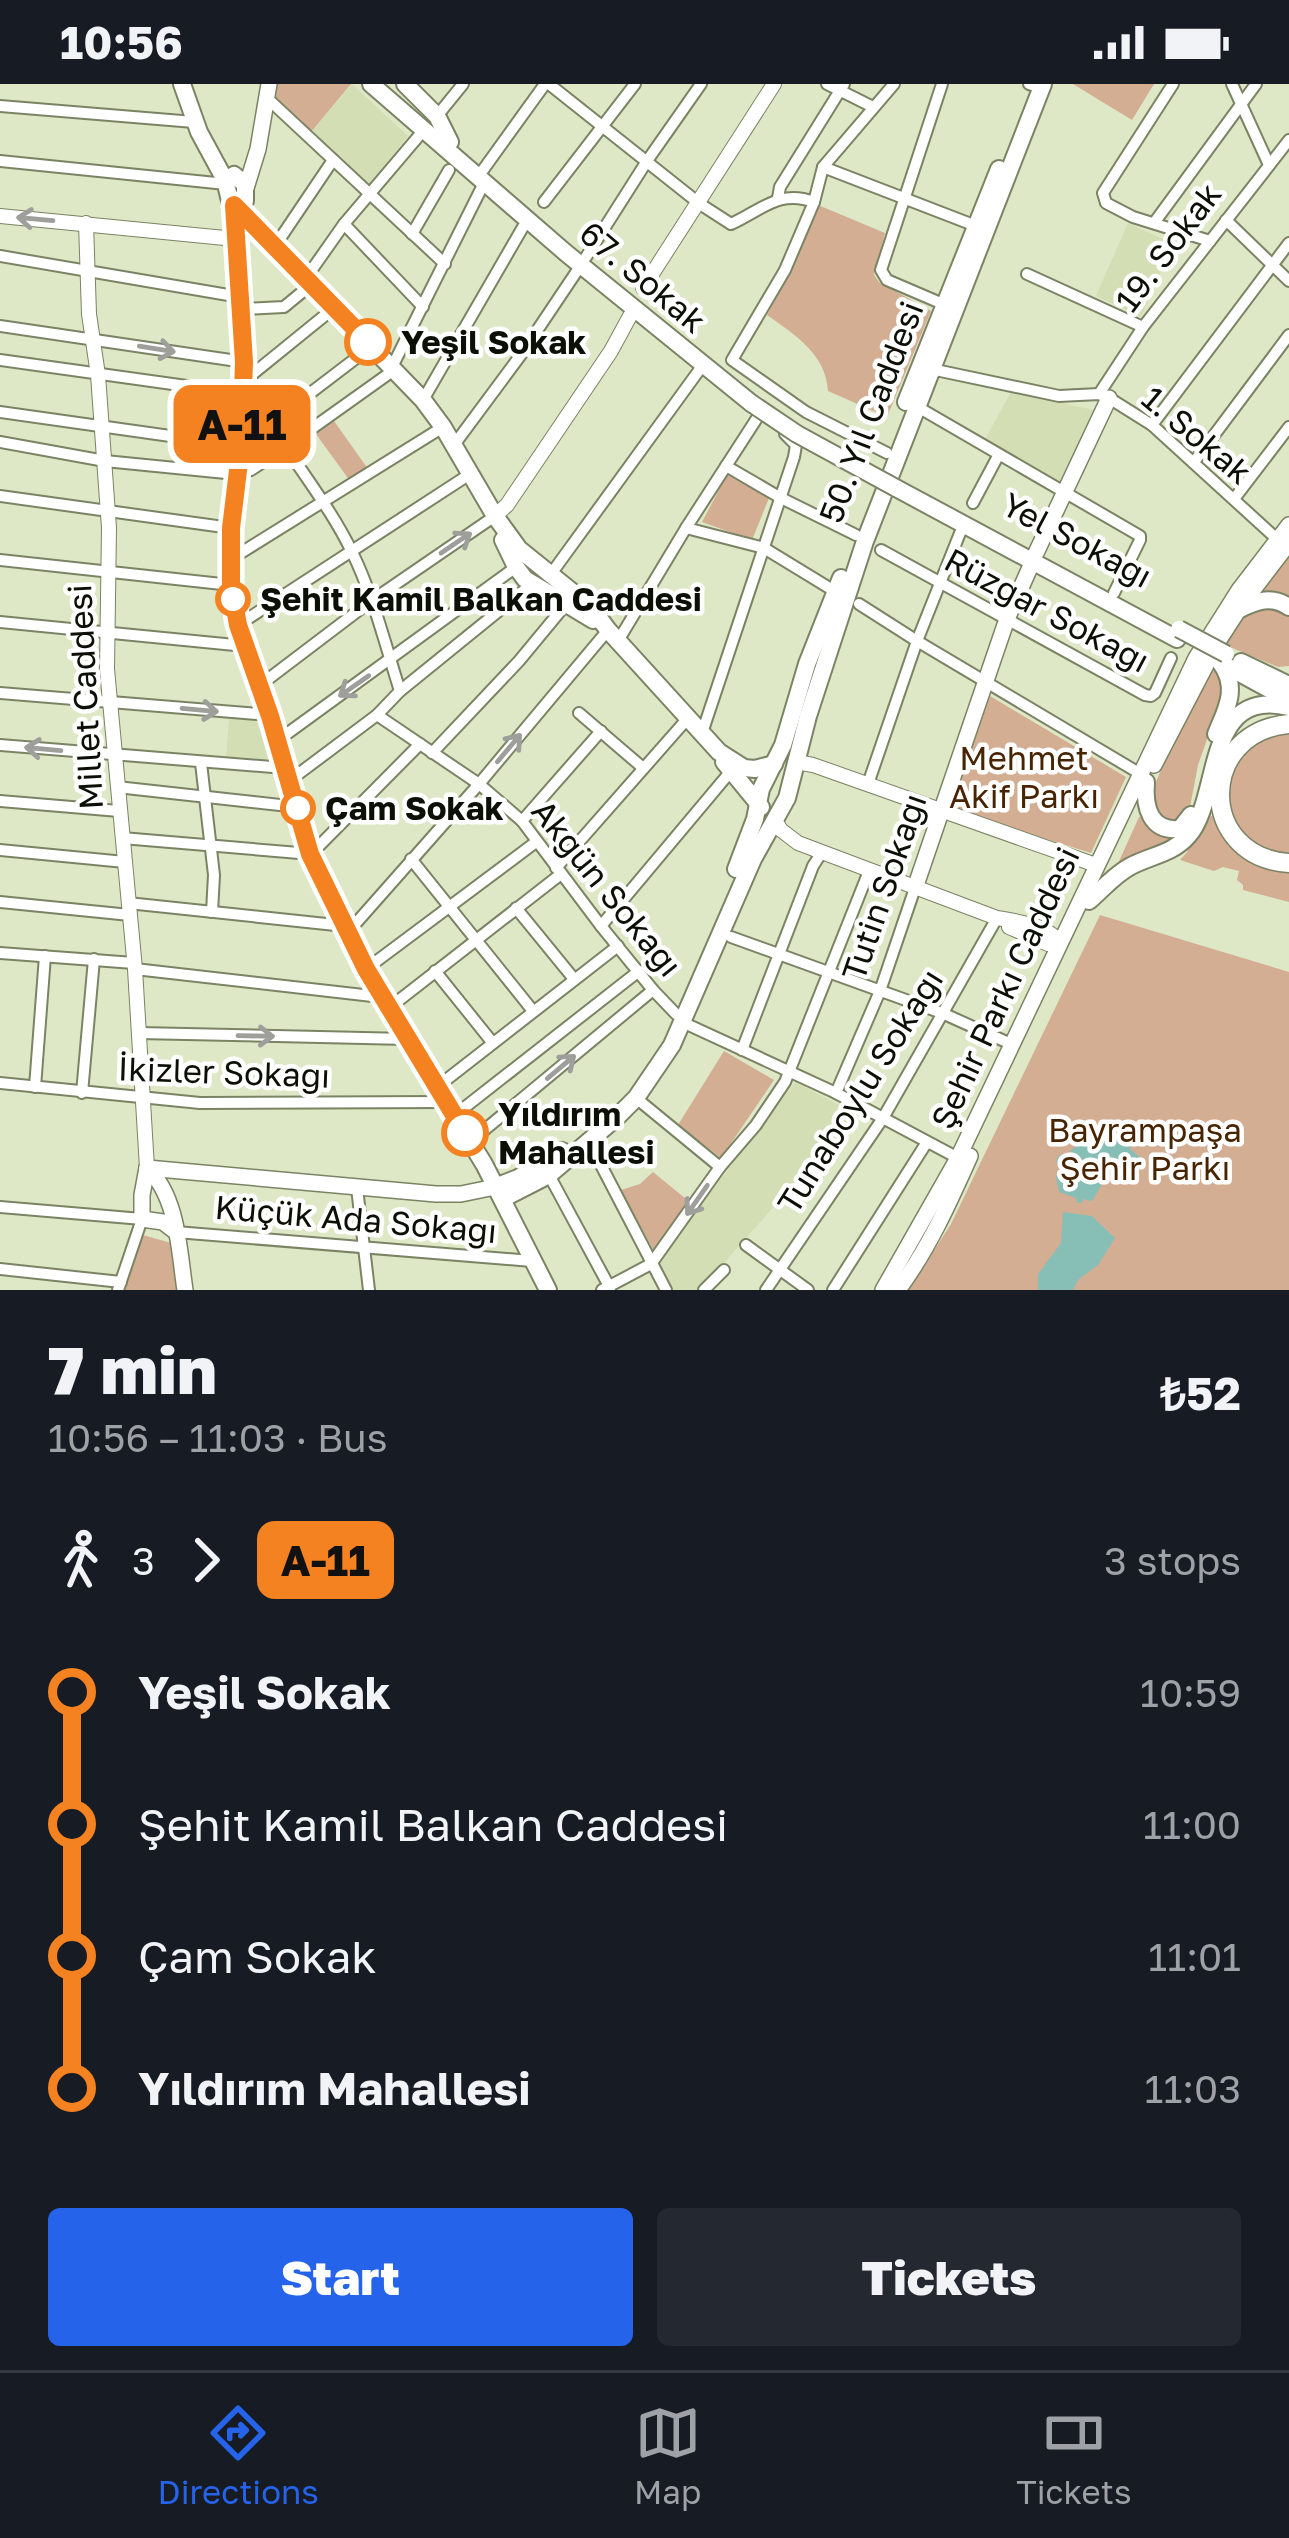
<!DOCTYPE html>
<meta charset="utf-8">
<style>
:root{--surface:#171b24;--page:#242831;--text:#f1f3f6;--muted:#9ea1a6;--line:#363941;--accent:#2563eb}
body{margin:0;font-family:"Golos Text",sans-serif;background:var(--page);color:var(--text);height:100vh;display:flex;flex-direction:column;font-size:45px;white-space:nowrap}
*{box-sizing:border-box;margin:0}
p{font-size:39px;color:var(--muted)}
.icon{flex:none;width:66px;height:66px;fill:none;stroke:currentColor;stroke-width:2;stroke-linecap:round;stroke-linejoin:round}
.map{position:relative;height:1206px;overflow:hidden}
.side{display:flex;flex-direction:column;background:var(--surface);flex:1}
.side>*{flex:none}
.badge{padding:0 24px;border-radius:18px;font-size:42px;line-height:78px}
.map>.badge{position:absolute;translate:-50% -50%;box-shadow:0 0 0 6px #fff}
.legs{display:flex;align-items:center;gap:18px;height:132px;padding:0 48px;font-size:39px}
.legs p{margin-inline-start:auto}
.headline{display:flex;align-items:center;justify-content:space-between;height:204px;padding:0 48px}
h1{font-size:66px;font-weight:800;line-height:90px}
.primary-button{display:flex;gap:24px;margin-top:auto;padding:24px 48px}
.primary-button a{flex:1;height:138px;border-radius:12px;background:var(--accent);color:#fff;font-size:48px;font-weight:800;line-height:138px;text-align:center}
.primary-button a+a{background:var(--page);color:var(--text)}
ul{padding:0 48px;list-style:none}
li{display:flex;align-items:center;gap:42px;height:132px;font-size:45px}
li i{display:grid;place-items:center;width:18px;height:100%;margin:0 15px;background:currentColor}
li i::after{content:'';width:30px;height:30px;margin:-15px;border:9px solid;border-radius:50%;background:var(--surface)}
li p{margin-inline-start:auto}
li:first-child i{background:linear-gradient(#0000 50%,currentColor 0)}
li:last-child i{background:linear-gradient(currentColor 50%,#0000 0)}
.status{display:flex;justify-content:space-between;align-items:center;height:84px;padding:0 60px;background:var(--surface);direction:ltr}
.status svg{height:33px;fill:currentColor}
.dock{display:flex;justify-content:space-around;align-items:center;height:168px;border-top:3px solid var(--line);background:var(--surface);font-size:33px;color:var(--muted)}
.dock a{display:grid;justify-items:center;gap:6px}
.dock .active{color:var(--accent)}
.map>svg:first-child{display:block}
</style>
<div class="status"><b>10:56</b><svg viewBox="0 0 49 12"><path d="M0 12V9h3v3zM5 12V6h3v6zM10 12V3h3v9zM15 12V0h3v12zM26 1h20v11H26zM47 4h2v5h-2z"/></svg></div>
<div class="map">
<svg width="1289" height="1206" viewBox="0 0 1289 1206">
<rect width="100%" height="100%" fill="#dee8c6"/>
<g fill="#d3deb5">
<polygon points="352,0 408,52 368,101 311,48"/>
<polygon points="1128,139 1173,160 1141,233 1096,212"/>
<polygon points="1011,308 1094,326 1059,399 984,357"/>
<polygon points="229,635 263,636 275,679 226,673"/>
<polygon points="795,998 856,1030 700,1206 674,1206 656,1180"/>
</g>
<g fill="#d3ae93">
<polygon points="276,0 351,0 311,48 273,12"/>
<polygon points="1073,0 1154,0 1132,36"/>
<path d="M818 121 885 149 874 191 879 198 931 227 887 333 828 307C826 270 795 251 767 231L794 181Z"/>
<polygon points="334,337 368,385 350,397 316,350"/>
<polygon points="727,391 769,414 752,456 702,438"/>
<polygon points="1289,472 1289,517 1259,511"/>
<path d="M1270 522 1289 531V582L1278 583 1225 561C1239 536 1239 526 1270 522Z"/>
<polygon points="1213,583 1221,592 1225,605 1198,681 1190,723 1184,733 1175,738 1165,738 1157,732 1151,710 1171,662"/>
<polygon points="990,612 1126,693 1091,769 950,725"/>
<polygon points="1289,647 1289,772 1248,759 1229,730 1229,689 1251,659"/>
<path d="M1215 731C1225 766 1253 786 1289 786V818L1243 806V801L1237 796 1239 787 1223 783 1214 787 1180 776 1188 767 1186 764 1205 734Z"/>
<polygon points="1139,733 1144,733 1158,750 1178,755 1116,784"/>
<polygon points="1100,831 1289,888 1289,1206 908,1206 951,1140"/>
<polygon points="724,967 774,996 721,1074 678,1041"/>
<polygon points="653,1088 691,1119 654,1167 621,1106 640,1100"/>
<polygon points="143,1151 171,1159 178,1206 125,1206"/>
</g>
<g fill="#87bfb6">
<path d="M1112 1045 1131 1057 1130 1065 1141 1074V1082L1135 1085C1118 1079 1105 1088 1091 1074L1081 1076 1070 1067 1084 1057 1082 1052 1087 1047Z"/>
<polygon points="1066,1069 1080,1079 1079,1086 1085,1090 1094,1089 1097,1084 1104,1086 1105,1095 1092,1117 1083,1115 1082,1119 1077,1119 1076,1114 1059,1108 1056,1093 1061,1084 1056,1079 1058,1072"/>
<polygon points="1063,1128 1092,1132 1115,1154 1098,1181 1079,1195 1073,1206 1038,1206 1038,1190 1061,1159"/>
</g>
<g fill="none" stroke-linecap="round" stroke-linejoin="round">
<defs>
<g id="minor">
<path d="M549 0 700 120 731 140C762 126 779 105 814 118"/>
<polyline points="827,0 873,23"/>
<polyline points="942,0 881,186 887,196 943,220"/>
<polyline points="1029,0 1032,1"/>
<polyline points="1173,0 1103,109 1106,119 1133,133 1210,157"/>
<polyline points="1232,0 1269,81"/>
<polyline points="267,14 445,180"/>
<polyline points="0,22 194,38"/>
<polyline points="437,32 463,0"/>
<polyline points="0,77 226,100"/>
<polyline points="823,83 976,142"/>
<polyline points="483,86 545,0"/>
<polyline points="778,114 780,103 844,0"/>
<polyline points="544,118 635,0"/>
<polyline points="1226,136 1289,197"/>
<polyline points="1154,139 1256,0"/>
<polyline points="344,140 423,223"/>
<polyline points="412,150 449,86"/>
<polyline points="275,162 333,76"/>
<polyline points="0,172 240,213"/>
<polyline points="586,173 647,77 701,0"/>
<polyline points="1027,190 1143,243"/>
<polyline points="306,194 344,140 423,47"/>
<polyline points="241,225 284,223 312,200"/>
<polyline points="0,242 244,278"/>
<polyline points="0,276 244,310"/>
<polyline points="392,283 484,99"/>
<polyline points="931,285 1059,312 1099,310 1109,314 1152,341 1278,456"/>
<polyline points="244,297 334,224"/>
<polyline points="1099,310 1143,243 1289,56"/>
<polyline points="423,316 523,143"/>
<polyline points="916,322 1140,452 1140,456 1114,509"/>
<polyline points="0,328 241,362 372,262"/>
<polyline points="1152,341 1289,159"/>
<polyline points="0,358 105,377 236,390 251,386 286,363 394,286"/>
<polyline points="454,361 520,272 581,181"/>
<path d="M286 363C308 397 333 429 351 466 373 510 385 560 400 607"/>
<polyline points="887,369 806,328 732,276 785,186 814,118 823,83 894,0"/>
<polyline points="1194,378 1289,251"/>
<polyline points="726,382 781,414 856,451"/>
<polyline points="0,412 231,444"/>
<polyline points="1234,415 1289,343"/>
<polyline points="973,419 998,372"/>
<polyline points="686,444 764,464 836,508"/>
<polyline points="881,466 1145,611 1151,612 1155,609 1171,574"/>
<polyline points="231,475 443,343"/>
<polyline points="0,476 231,501"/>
<polyline points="551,490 700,285"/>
<polyline points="859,520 917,557 1139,689"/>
<polyline points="0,538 245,562"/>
<polyline points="238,541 470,390"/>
<polyline points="618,557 686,444 759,331"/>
<polyline points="259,602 371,517 495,432"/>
<polyline points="0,609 270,631"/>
<polyline points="579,629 642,683"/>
<polyline points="377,631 479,700 522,737 601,842 653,906 676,930"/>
<polyline points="702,649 794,373 796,361 785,350"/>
<polyline points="277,657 516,483"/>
<polyline points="0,661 285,684"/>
<polyline points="432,669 519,577 567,519"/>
<polyline points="201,679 214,791 212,828"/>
<polyline points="289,697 377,631 400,607 532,500"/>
<polyline points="868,700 917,557 960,449"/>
<polyline points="117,703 298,723"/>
<polyline points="0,717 119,727"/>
<polyline points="522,737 601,647"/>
<polyline points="122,754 311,770 420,660"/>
<polyline points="0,766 125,778"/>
<polyline points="411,775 533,927"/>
<polyline points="556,784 688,634"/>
<polyline points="0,818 130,831"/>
<polyline points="128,819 345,842 357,838 479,700 608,546"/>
<polyline points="516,824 574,895"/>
<polyline points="601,842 731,687"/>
<polyline points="731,853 942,929 1011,960"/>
<polyline points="0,869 134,879"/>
<polyline points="135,885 381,913"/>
<polyline points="366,885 536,758"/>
<polyline points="435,887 492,958"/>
<polyline points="389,924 561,790"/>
<polyline points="682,938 836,1009 958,1074"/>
<polyline points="139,949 407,955"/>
<polyline points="742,966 813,782 822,768"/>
<polyline points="0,999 200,1019 447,1018"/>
<polyline points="35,1003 45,872"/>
<polyline points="437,1003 618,862"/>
<polyline points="82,1009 94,875"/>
<polyline points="836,1009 880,907 915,804"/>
<polyline points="636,1014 720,1083"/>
<polyline points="455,1031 639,887"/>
<polyline points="471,1057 653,906"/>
<polyline points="589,1058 666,1206"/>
<polyline points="549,1091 610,1204"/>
<polyline points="357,1104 369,1206"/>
<polyline points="0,1123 142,1135 118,1206"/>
<polyline points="176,1148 532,1177"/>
<polyline points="746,1161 808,1206"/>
<polyline points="0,1185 121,1198"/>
<polyline points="602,1206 651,1180 720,1083 756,1041 785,998 869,787"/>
<polyline points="704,1206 724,1186"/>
<polyline points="766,1206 883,1034 997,834"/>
<polyline points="833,1206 927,1058"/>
</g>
<g id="tertiary">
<polyline points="0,132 235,155"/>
<polyline points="86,139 89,230 98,291 109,444 107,585 135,885 147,1084"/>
<polyline points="643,204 774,0"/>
<polyline points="495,432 507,421 611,267 630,232"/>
<polyline points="796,678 813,681 1096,781"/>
<path d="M775 737 781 746 798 759 997 834C1017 837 1049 842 1060 859"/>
<polyline points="1009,843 1048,860 1060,859"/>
</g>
<g id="secondary">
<polyline points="246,104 258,65 269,0"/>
<polyline points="1036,469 1109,314"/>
<polyline points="1154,681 1219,556 1243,519 1289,459"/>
<polyline points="915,804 1007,535 1032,479"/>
<polyline points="147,1084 436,1110 461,1110 495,1103"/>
<path d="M147 1084C178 1112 179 1167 185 1206"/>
<polyline points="147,1084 142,1111 142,1135 163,1138 176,1148"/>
<polyline points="883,1206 958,1074 1196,574 1239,506 1289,441"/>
<path d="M898 1206C929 1164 949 1119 970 1072"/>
</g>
<g id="primary">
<polyline points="182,0 199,48 225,96 230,117 423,316 443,343 495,432 519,465 591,523 608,546 719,668 744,684 755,685 774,680"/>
<polyline points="371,0 566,169 751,319"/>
<polyline points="405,0 437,32 450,58"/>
<polyline points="225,96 234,91 245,100 245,117 239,124"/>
<polyline points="234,121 244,278 241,362 231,444 231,501 238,541 270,631 311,770 328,801 353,860 381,913 484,1080 548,1206"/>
<polyline points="906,318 999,85"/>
<polyline points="896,404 1177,555"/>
<polyline points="503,456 516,483 525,495 593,536"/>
<path d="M1238 526C1256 517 1271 511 1289 523"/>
<polyline points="1241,578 1289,601"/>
<polyline points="1221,579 1289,616"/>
<path d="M1216 650C1227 624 1239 603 1220 578"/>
<polyline points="724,678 761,723"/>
<path d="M1146 698C1144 723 1150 748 1180 745L1191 731"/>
<polyline points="736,785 755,735 761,705 783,661 807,580 841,494"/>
<path d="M1089 817C1103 805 1115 790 1131 782 1152 771 1172 770 1188 752 1222 715 1202 602 1289 623"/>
<polyline points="495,1103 518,1094 562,1067"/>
<polyline points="502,1115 549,1091 616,1034 636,1014 672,961 753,775 787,714 808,632 865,457 1043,0"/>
</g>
<path id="trunk" d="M1289 640C1197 648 1197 773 1289 779"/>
</defs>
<use href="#minor" stroke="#7a8364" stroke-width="14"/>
<use href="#tertiary" stroke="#7a8364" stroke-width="16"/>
<use href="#secondary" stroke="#7a8364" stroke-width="18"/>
<use href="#primary" stroke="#7a8364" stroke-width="20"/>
<use href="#trunk" stroke="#7a8364" stroke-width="21"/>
<use href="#minor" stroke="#fff" stroke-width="10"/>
<use href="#tertiary" stroke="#fff" stroke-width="14"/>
<use href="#secondary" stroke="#fff" stroke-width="15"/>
<use href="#primary" stroke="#fff" stroke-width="16"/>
<use href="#trunk" stroke="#fff" stroke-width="18"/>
<defs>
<g id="primary-bridge">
<polyline points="751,319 797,350 896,404"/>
<polyline points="1179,545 1226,570"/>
</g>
</defs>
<use href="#primary-bridge" stroke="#7a8364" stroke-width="20" stroke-linecap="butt"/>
<use href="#primary-bridge" stroke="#fff" stroke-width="16"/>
</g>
<defs><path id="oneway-shaft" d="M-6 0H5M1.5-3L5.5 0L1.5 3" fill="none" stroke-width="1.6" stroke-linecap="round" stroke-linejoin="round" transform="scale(3)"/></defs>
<g stroke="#9e9f9b">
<use href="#oneway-shaft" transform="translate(35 135) rotate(-175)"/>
<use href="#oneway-shaft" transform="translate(157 265) rotate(9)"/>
<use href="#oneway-shaft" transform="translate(456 459) rotate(-34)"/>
<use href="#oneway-shaft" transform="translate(354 602) rotate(145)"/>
<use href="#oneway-shaft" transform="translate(200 626) rotate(5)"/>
<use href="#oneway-shaft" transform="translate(509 664) rotate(-50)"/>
<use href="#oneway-shaft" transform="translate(43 665) rotate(-175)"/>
<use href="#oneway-shaft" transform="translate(256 952) rotate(1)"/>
<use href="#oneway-shaft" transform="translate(561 983) rotate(-40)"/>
<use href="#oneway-shaft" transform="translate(697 1116) rotate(125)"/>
</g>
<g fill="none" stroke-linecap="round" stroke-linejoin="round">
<defs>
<polyline id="line-1" points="368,258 234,121 244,278 241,362 231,444 231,501 238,541 270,632 310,770 366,885 465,1049"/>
</defs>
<use href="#line-1" stroke="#fff" stroke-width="27"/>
<use href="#line-1" stroke="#f58220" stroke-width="18"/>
</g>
<g fill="#fff" stroke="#f58220" stroke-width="6">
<circle cx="368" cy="258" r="21"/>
<circle cx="233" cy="515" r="15"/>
<circle cx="298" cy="724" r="15"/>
<circle cx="465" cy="1049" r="21"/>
</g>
<g text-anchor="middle" stroke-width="9" stroke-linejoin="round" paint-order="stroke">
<g font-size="33" fill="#0c0f05" stroke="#fff">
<text transform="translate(1168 163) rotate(-53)" y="12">19. Sokak</text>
<text transform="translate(643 193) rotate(40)" y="12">67. Sokak</text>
<text transform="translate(871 328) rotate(-69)" y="12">50. Yıl Caddesi</text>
<text transform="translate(1197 351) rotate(40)" y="12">1. Sokak</text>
<text transform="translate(1077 456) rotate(28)" y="12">Yel Sokağı</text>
<text transform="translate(1047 526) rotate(28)" y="12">Rüzgar Sokağı</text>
<text transform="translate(85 613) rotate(-93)" y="12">Millet Caddesi</text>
<text transform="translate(884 803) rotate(-71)" y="12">Tutin Sokağı</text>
<text transform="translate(607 804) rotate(51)" y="12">Akgün Sokağı</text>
<text transform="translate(1005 904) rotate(-65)" y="12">Şehir Parkı Caddesi</text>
<text transform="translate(224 988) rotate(2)" y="12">İkizler Sokağı</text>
<text transform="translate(860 1007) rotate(-58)" y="12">Tunaboylu Sokağı</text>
<text transform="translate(356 1135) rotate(5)" y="12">Küçük Ada Sokağı</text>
</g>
<g font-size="33" font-weight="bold" fill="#0c0f05" stroke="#fff" text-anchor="start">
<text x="401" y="270">Yeşil Sokak</text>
<text x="260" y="527">Şehit Kamil Balkan Caddesi</text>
<text x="325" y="736">Çam Sokak</text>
<text x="498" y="1042">Yıldırım<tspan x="498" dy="38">Mahallesi</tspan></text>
</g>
<g font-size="33" fill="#492402" stroke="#fff">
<text x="1024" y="686">Mehmet<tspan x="1024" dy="38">Akif Parkı</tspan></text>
<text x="1145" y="1058">Bayrampaşa<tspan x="1145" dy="38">Şehir Parkı</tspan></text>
</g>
</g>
</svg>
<b class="badge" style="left:242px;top:340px;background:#f58220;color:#111">A-11</b>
</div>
<section class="side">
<div class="headline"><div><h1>7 min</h1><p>10:56 – 11:03 · Bus</p></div><b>₺52</b></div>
<div class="legs"><svg class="icon" aria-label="walk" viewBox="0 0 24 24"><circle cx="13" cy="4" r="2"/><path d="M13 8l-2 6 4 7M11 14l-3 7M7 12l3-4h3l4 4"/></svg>3<svg class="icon" aria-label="forward" viewBox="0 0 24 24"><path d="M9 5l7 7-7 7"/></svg><b class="badge" style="background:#f58220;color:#111">A-11</b><p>3 stops</p></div>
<ul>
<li><i style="color:#f58220"></i><b>Yeşil Sokak</b><p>10:59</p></li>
<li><i style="color:#f58220"></i><span>Şehit Kamil Balkan Caddesi</span><p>11:00</p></li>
<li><i style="color:#f58220"></i><span>Çam Sokak</span><p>11:01</p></li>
<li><i style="color:#f58220"></i><b>Yıldırım Mahallesi</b><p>11:03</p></li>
</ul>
<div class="primary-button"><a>Start</a><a>Tickets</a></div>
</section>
<nav class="dock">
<a class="active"><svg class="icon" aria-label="directions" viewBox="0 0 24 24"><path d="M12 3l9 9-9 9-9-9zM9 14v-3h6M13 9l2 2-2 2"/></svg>Directions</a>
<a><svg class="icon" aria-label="map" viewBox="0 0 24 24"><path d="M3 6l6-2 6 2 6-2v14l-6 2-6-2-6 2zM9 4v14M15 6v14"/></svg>Map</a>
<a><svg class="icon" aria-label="tickets" viewBox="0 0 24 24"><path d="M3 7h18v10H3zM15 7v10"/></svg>Tickets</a>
</nav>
